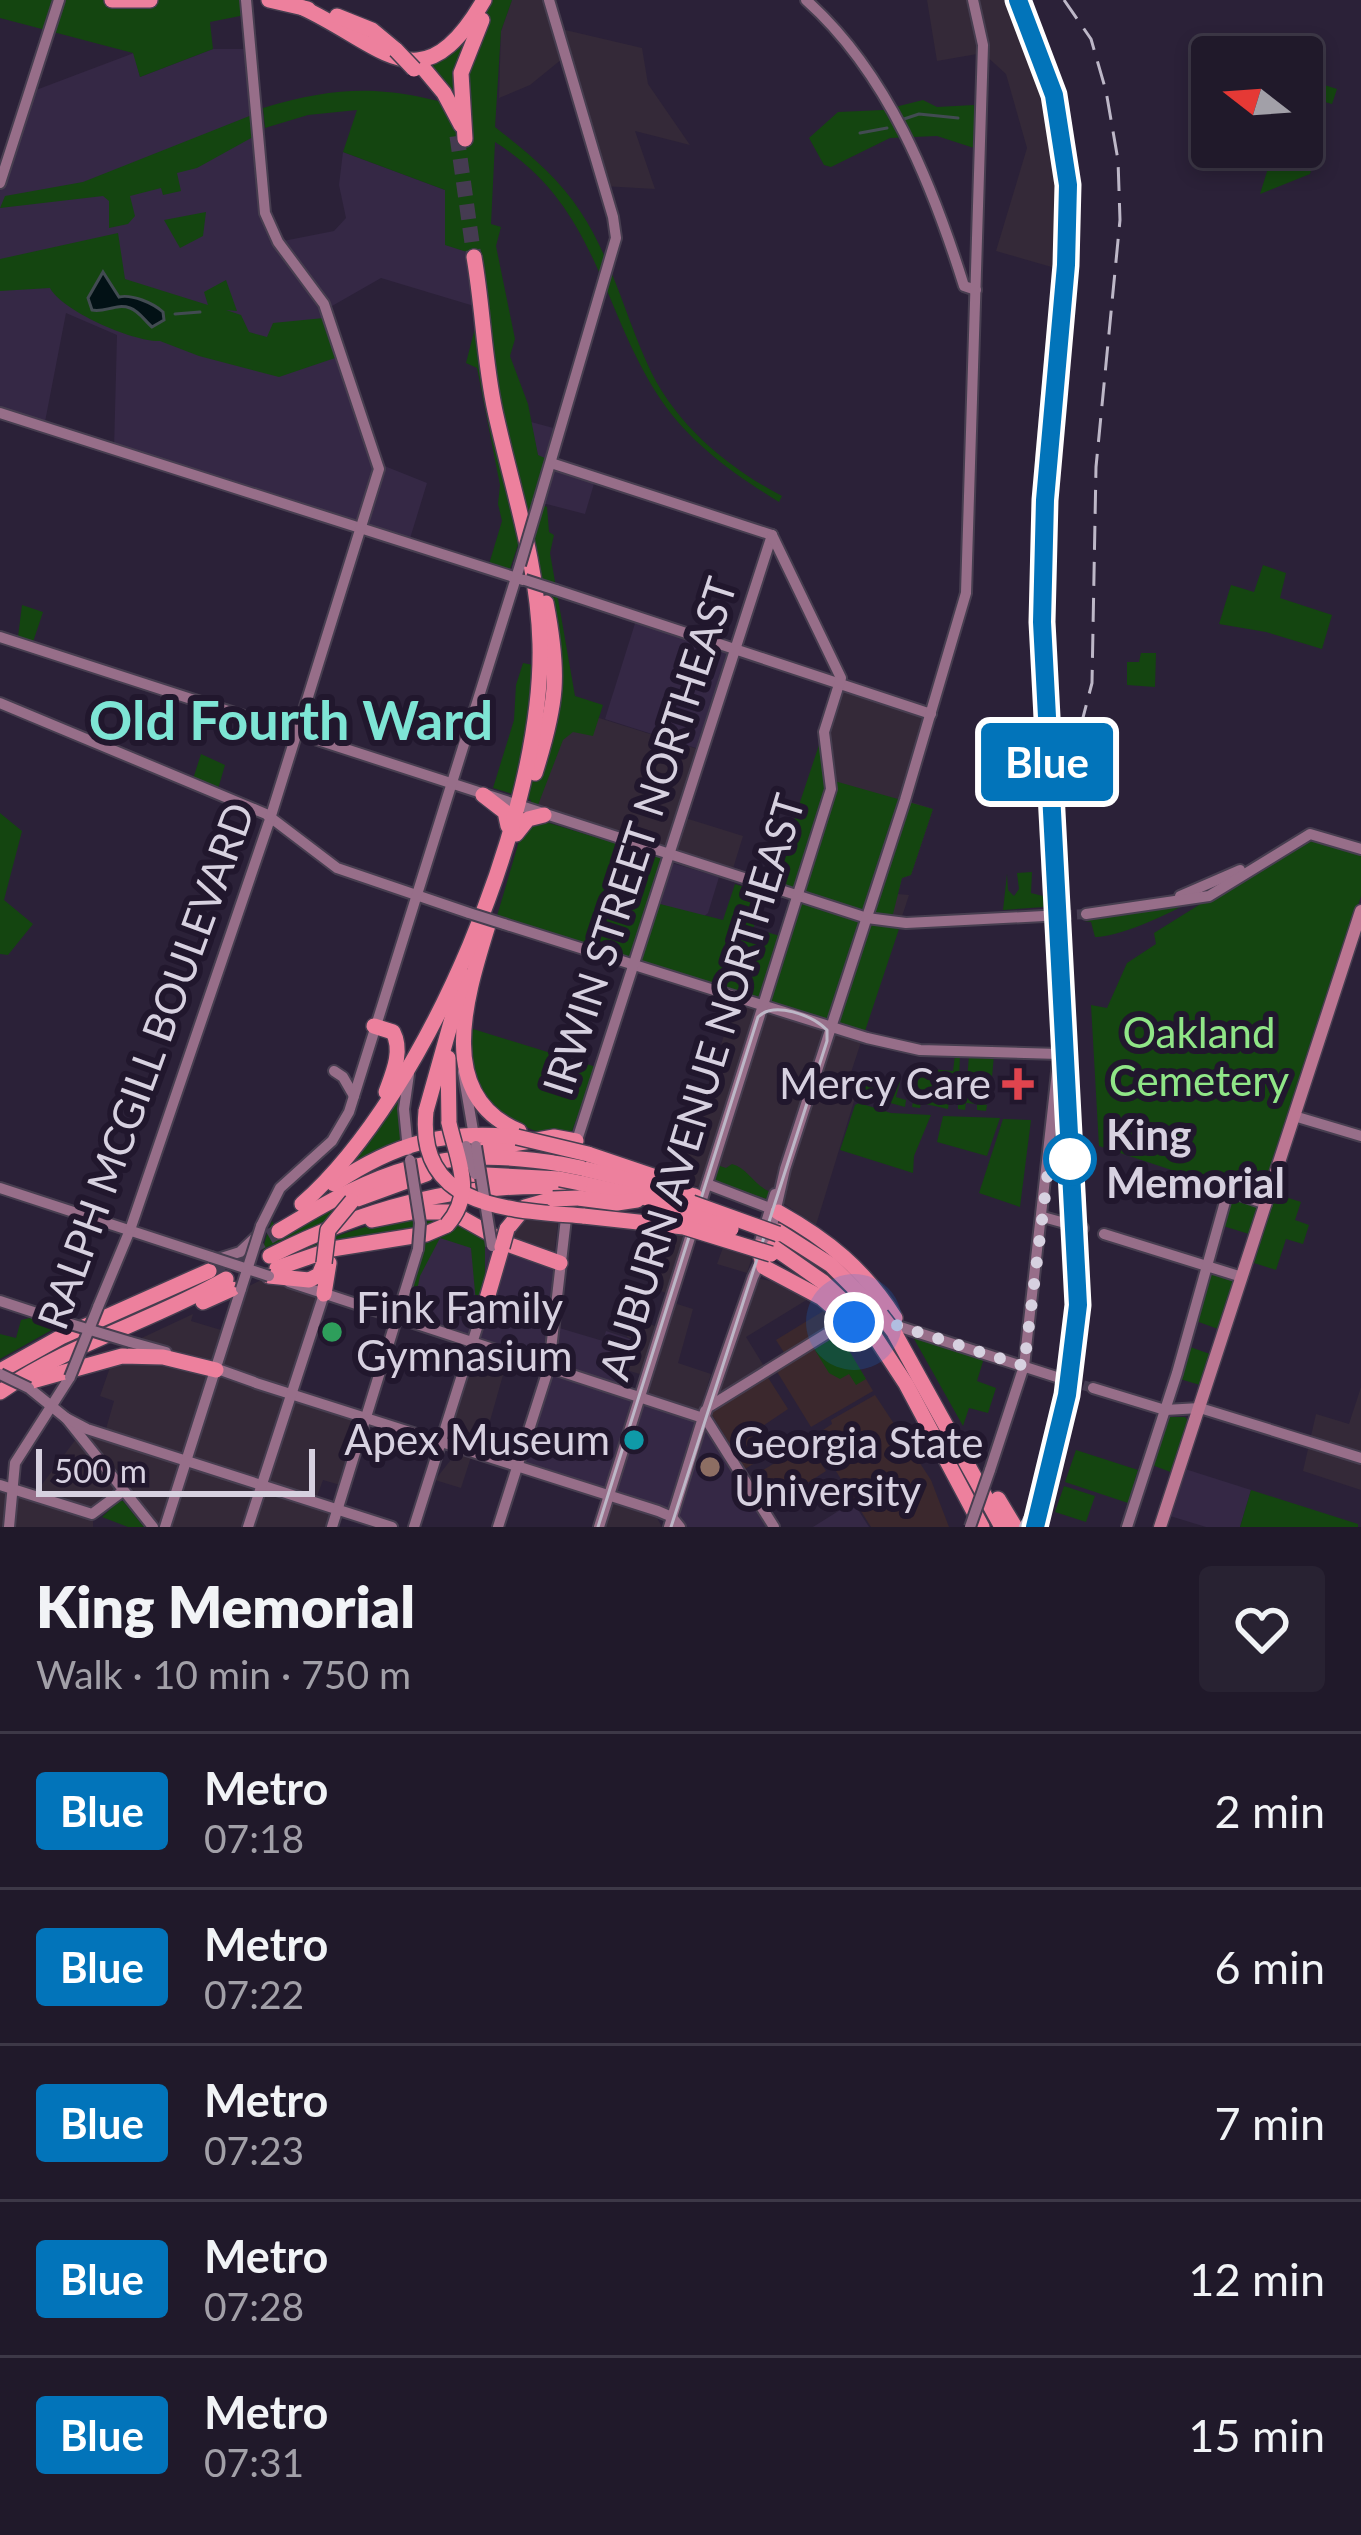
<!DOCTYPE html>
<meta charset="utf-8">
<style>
:root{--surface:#20192a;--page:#282232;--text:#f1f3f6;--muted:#a2a0a8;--line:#3d3847}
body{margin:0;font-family:Lato,sans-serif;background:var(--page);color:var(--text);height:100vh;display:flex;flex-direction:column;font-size:45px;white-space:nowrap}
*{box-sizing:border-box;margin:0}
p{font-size:39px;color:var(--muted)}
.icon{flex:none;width:66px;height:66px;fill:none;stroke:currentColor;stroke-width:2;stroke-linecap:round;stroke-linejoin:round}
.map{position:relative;height:1527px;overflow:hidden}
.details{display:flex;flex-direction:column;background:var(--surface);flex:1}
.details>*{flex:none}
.badge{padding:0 24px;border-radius:9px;font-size:42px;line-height:78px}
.needle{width:78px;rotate:287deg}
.fabs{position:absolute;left:1191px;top:36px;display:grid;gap:24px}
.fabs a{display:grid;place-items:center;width:132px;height:132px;border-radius:12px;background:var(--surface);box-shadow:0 6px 18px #0003,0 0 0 3px var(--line);font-size:60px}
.scale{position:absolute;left:36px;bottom:30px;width:279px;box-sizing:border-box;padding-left:12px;border:6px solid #d7d1e0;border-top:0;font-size:33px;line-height:42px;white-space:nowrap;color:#d7d1e0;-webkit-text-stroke:9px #21172d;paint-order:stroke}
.you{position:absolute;width:60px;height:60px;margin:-30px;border:9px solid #fff;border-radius:50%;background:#1a73e8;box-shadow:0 0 0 18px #1a73e833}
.map>.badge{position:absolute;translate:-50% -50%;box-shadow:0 0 0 6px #fff}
.round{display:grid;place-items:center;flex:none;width:126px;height:126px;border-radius:12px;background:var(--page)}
.summary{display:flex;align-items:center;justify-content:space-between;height:204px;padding:0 36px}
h1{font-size:57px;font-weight:800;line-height:90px}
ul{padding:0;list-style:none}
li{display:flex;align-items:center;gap:36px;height:156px;padding:0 36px;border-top:3px solid var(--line)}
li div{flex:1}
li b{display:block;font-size:45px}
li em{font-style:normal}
li .badge{min-width:132px;font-weight:700;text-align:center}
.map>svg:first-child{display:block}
</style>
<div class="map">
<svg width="1361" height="1527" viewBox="0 0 1361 1527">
<rect width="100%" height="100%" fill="#2b2138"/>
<g fill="#342938">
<polygon points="512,0 552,0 561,29 642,48 648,84 690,145 635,131 655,189 603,186 562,59 530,85 499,98 501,31"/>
<polygon points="927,0 1012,0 1058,136 1062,270 996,251 1027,148 1006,74 983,53 937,61"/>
<polygon points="846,682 926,710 902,794 905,800 933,809 911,875 902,878 898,894 909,895 844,1094 855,1098 816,1225 778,1200 772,1216 678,1179 736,998 795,1017 827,727"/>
<polygon points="561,706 704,751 682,817 743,836 731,875 531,812"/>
<polygon points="560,1204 554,1256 507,1241 517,1217"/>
<polygon points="668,1229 688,1234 669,1294 649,1287"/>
<polygon points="725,1242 753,1254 747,1273 717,1264"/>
<polygon points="263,1279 312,1294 316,1300 246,1527 158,1527 79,1430 106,1429 114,1401 100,1396 116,1350 193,1314 191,1321 231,1333 245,1288"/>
<polygon points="760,1279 782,1283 813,1296 746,1337 765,1368 719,1396 717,1392 754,1283"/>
<polygon points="674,1303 693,1309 678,1363 711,1374 700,1410 646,1392"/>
<polygon points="632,1318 658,1327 643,1375 623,1369 632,1339 627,1337"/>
<polygon points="476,1352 507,1361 482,1449 447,1438"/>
<polygon points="1361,1387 1361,1490 1303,1471 1316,1414 1349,1424"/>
<polygon points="293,1401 360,1422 340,1485 323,1480 316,1499 268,1483"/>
<polygon points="76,1439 116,1490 93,1508 37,1491"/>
<polygon points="457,1452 471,1457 461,1488 435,1480"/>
<polygon points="264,1491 331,1513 327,1527 248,1527"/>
<polygon points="5,1492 93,1521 93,1527 0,1527 0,1493"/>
<polygon points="611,1503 657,1518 662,1527 604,1527"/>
</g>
<g fill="#352845">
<polygon points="213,49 251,49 264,208 278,242 334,231 346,218 339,185 343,152 445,190 445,244 467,252 474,306 381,278 325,310 382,465 427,483 408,545 114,449 117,335 66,313 44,427 0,413 0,191 28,93 134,53 140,77"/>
<polygon points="531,422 561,430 551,464 596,477 585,514 535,501 538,456"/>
<polygon points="637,617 731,647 699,749 605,719"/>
<polygon points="672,863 719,877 708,913 703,917 659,904"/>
<polygon points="425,1228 562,1265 556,1327 603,1341 606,1331 630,1339 615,1389 702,1415 775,1527 666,1527 668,1519 513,1469 543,1369 399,1322"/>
<polygon points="1185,1469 1251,1490 1240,1527 1206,1527 1170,1516"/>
<polygon points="853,1502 869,1527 813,1527"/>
</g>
<g fill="#3b282d">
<polygon points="825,1310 834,1324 785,1354 776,1340"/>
<polygon points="838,1332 873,1391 811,1427 776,1370"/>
<polygon points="767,1376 788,1409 757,1430 771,1453 745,1469 712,1415 712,1410"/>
<polygon points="875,1395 931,1480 949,1527 871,1527 814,1436 832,1424 831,1420"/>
<polygon points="808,1443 826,1471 768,1508 750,1478"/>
</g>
<g fill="#144510">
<polygon points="0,0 248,0 250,14 210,22 213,49 140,77 133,53 0,18"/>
<path d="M492 0H512L501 31 495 127C527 152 558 177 580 211 611 257 624 312 647 363 672 421 726 467 782 496L779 502C735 475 691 444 661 400 600 309 599 207 495 142L491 224 501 227 496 246 515 339 510 356 528 404 538 455 547 459 535 501 547 507 549 532 554 535 550 553 575 696 603 705 593 736 573 732 563 740 533 818 673 861 660 904 723 920 735 884 765 894 753 929 749 930 755 937 763 931 780 936 792 899 770 892 823 733 831 780 933 809 911 875 902 878 891 922 901 923 863 1037 497 916 531 800 493 788 514 720 516 685 523 663 533 665 532 619 519 542 510 569 489 564 502 521 498 504 500 485 477 368 466 363 476 324 467 252 445 245V190L343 152 357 110 308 115 265 128 263 108C345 84 387 86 468 109 459 70 477 36 492 0Z"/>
<polygon points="471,24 461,66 459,97 451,96 429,70 430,58"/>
<polygon points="1302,78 1337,89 1332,104 1311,98 1302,126"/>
<polygon points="923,100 937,107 974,105 974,148 937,136 890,138 831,167 824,165 809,138 838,112 883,110"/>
<polygon points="252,115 253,137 197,168 177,173 181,191 163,195 161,188 130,196 135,216 128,224 109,228 109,201 103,196 0,208 5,196 83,182"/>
<polygon points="1302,145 1317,150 1310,174 1260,194 1274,149 1271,147"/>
<polygon points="206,212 203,236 180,248 164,220"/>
<path d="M118 233 125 279 208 305 204 292 226 280 237 311 226 310 241 315 249 332 267 337 273 323 324 318 338 357 279 377 199 356 160 341C133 342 62 311 50 288L0 291V259Z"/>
<polygon points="1263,565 1286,573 1280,598 1332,615 1322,649 1266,632 1219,624 1231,585 1254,592"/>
<polygon points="22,605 43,612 33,642 18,637"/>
<polygon points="1141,653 1156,653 1155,687 1127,685 1127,662 1139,662"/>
<polygon points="201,754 225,765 218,789 193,779"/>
<polygon points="0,813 22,831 4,900 33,924 8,955 0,954"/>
<polygon points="1311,839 1361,855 1361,896 1262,1200 1099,1146 1091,1005 1107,1008 1127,963 1156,944 1154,933 1303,840"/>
<polygon points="1032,872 1031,893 1043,896 1044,907 1003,910 1007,874 1008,890 1014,896 1019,889 1017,873"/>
<path d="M1185 904C1167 916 1114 938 1095 937L1091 922 1084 921Z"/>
<polygon points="470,1028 596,1067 572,1131 546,1135 502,1118 475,1090"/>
<polygon points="955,1055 960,1055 959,1080 967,1081 969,1055 994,1055 991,1089 987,1090 987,1102 980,1103 987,1105 986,1111 977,1110 977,1104 966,1103 965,1110 958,1109 958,1103 949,1102 948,1109 921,1103 920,1108 912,1107 919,1068 953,1071"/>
<polygon points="865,1073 900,1082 896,1097 906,1100 905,1107 847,1091 849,1085 860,1088"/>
<polygon points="400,1090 401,1142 331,1183"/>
<polygon points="859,1103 891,1113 931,1115 914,1156 913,1173 840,1150 855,1105"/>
<polygon points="943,1116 1000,1118 987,1156 937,1142"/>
<polygon points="1003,1119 1031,1120 1020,1207 979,1193"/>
<path d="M732 1164C748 1168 754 1186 771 1192L767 1199 712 1182 717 1165 726 1168Z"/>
<polygon points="1276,1194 1301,1202 1295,1220 1309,1225 1303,1244 1286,1239 1276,1270 1254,1263"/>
<path d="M350 1198 357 1208 265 1248 274 1263C330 1235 382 1218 445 1214L443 1224 273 1269C256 1256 266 1238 272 1221L283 1238Z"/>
<polygon points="1231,1199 1258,1207 1249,1234 1223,1226"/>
<polygon points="460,1217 485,1232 485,1276 480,1304 476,1303 471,1248 440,1238 420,1276 414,1305 408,1306 425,1239"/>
<polygon points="1209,1273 1234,1282 1218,1329 1196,1321"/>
<polygon points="30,1318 57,1327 0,1359 0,1334 16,1338 21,1320"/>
<polygon points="838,1332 866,1379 856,1385 849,1374 840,1379 829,1373 813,1347"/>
<polygon points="913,1337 984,1358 977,1381 996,1388 988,1413 969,1408 963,1426"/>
<polygon points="1190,1347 1210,1354 1200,1385 1180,1379"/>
<polygon points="1168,1417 1185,1417 1189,1422 1173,1473 1152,1465"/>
<polygon points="1076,1450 1138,1470 1128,1503 1065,1482"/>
<polygon points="1064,1486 1095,1496 1086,1522 1055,1512"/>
<polygon points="1251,1490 1358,1524 1358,1527 1240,1527"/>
<polygon points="119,1501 123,1501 144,1527 128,1527 102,1517"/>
</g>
<path fill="#021115" stroke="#424b52" stroke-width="3" d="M103 272 119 297C132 294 153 303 163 312L164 320 152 327C145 321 139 311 130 308 116 303 105 313 92 310L88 298Z"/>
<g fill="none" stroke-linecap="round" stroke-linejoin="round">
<g stroke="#424b52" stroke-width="3">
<polyline points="901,120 919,114 958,118"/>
<polyline points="860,133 887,128"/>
<polyline points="175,314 200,312"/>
</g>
<g stroke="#453b51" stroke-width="10" stroke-dasharray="10 5" stroke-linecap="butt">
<polyline points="1047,916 1086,914"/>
<polyline points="1069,1381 1093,1388"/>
</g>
<g stroke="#453b51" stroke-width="15" stroke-dasharray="15 8" stroke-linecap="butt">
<polyline points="457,136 474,257"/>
<polyline points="209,1271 279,1231"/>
</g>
<defs>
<g id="secondary">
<path d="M806 0C888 73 932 184 964 286L976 290"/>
<polyline points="0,183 59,0"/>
<polyline points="0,413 523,580"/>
<polyline points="551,463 772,535"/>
<polyline points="539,501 616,238 613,217 549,0"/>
<polyline points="556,590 931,714"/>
<polyline points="0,637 867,918 906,923 1044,916"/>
<polyline points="0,703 266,814 337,868 469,913"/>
<polyline points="1180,896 1240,870"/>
<polyline points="1086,914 1209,896 1310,834 1361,849"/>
<polyline points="504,924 867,1038 920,1050 1059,1054"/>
<polyline points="334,1071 343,1077 354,1096"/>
<polyline points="463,1072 475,1142"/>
<polyline points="1294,1116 1361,1136"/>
<polyline points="408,1150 404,1109 409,1074"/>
<polyline points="571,1173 578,1137 772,535"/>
<polyline points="707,1184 775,1210"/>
<polyline points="0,1188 211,1257"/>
<polyline points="1043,1217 1083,1228"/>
<polyline points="261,1226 280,1188 332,1141 349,1112 520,565"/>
<polyline points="1104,1234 1242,1277"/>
<polyline points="757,1251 775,1194"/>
<polyline points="218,1259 240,1252 257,1236"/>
<polyline points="289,1282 706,1419 774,1527"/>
<polyline points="0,1301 64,1322"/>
<polyline points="98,1307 130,1230 269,822 379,469 324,304 278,242 265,213 246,0"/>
<polyline points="888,1323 1069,1381"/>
<polyline points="130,1342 166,1352"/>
<polyline points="212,1367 254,1382"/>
<polyline points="256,1383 658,1511 672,1517 680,1527"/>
<polyline points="29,1388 66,1418 153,1527"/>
<polyline points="1093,1388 1165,1410 1200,1408 1361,1458"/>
<polyline points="710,1406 839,1326 852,1323"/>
<polyline points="66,1418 87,1429 392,1527"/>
<polyline points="704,1418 753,1277 767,1248 785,1169 905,800 966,593 983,45 973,0"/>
<polyline points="990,1470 1024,1366 1059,1054 1040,719 1039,605 1042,458 1060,268 1063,187 1048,93 1012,0"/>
<polyline points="0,1485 92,1514 123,1491"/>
<polyline points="9,1527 15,1463 70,1377"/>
<polyline points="165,1527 241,1289"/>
<polyline points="248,1527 324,1294"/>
<polyline points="332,1527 418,1249"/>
<polyline points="414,1527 487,1296"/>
<polyline points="498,1527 549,1367 569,1192"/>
<polyline points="599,1527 831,789 824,732 841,678 772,535"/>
<polyline points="669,1527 705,1411"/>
<polyline points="1127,1527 1177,1373 1228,1191 1266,1204"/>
</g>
<polyline id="primary" points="1160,1527 1361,911"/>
<g id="highway">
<polyline points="112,0 150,0"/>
<polyline points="269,0 308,9"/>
<path d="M303 8C383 45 421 108 484 0"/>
<polyline points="337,16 372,30 396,50"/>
<polyline points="424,69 444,93 461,125"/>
<polyline points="465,139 461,73 482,20"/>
<path d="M535 773C557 703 560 675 546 603"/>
<polyline points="483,795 505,812 508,826"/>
<polyline points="516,834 528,819 544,815"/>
<path d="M489 922C468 991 432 1095 519 1131"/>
<path d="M374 1026 393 1032C403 1051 393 1073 386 1092"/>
<polyline points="448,1058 449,1123"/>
<polyline points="426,1111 464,976"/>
<polyline points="485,1149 554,1137 576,1141"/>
<polyline points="588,1154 659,1178"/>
<polyline points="581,1168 695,1196"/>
<polyline points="467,1174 560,1179"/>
<polyline points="580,1183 691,1208"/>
<path d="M334 1184C396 1143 442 1130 517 1137"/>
<polyline points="578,1198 617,1203 637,1200"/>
<polyline points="352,1201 426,1174"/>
<path d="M302 1204C428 1093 544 812 540 644 538 563 512 489 495 411 484 361 483 308 474 257"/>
<path d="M778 1212C828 1240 864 1269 895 1318"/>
<polyline points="583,1216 684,1227"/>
<polyline points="372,1220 412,1212 451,1212 510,1245 560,1263"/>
<polyline points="507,1229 525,1207 553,1199"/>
<path d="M279 1231C380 1170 440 1144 561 1164"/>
<polyline points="778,1231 831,1265 881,1315"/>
<polyline points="758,1247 764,1267 822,1298 844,1317"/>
<polyline points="773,1247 823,1282 858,1315"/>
<path d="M270 1256C363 1209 454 1183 559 1187"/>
<polyline points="277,1268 332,1249 426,1234 447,1225"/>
<polyline points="269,1276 309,1280 319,1275 324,1263"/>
<polyline points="324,1294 329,1263"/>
<polyline points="203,1302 232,1289"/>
<polyline points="486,1302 502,1247"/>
<polyline points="870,1329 906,1384 982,1527"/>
<polyline points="894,1332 1002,1527"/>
<polyline points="0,1371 61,1337 209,1271"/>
<polyline points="25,1383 122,1356 163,1357 216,1370"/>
<path d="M0 1392C70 1343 153 1321 226 1279"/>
<polyline points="998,1499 1015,1527"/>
</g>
</defs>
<use href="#secondary" stroke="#473e50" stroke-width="14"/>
<use href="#primary" stroke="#473e50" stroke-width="15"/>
<use href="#highway" stroke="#473e50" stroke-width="18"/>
<use href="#secondary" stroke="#976e89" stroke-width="10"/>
<use href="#primary" stroke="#bc7692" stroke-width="12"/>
<use href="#highway" stroke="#ed809d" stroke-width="15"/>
<path stroke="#bdb7c7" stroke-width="3" d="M598 1527 758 1017C774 1001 812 1015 827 1030V1041L671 1527"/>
<g stroke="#bdb7c7" stroke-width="3" stroke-dasharray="24 12" stroke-linecap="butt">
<polyline points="1062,798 1092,683 1096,467 1120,220 1118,160 1106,91 1091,39 1064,0"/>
<path d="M1020 1527C1055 1457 1077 1389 1083 1310 1091 1210 1076 1110 1067 1011 1057 902 1053 792 1050 683 1047 592 1049 501 1057 411 1071 256 1096 149 1029 0"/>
</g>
<defs>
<g id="secondary-bridge">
<polyline points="520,565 539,501"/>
<polyline points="525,580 556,590"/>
<polyline points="469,913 504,924"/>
<polyline points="466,1146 475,1174"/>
<polyline points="476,1146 492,1246"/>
<polyline points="410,1160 420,1223 418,1249"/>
<polyline points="211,1257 269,1276"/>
<polyline points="241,1289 261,1226"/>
<polyline points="64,1322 130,1342"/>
<polyline points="0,1374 29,1388"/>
<polyline points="70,1377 98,1307"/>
<polyline points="970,1527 990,1470"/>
</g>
<g id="highway-bridge">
<polyline points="396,50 414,69"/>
<path d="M426 1111C416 1210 513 1210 583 1216"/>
<polyline points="517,1137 588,1154"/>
<polyline points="561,1164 581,1168"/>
<polyline points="560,1179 580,1183"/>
<polyline points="553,1199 578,1198"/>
<polyline points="692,1203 778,1234"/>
<polyline points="688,1214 731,1229"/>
<path d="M447 1225C476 1192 457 1160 449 1123"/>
<polyline points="684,1227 771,1254"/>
<polyline points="502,1247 507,1229"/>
<polyline points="324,1263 328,1230 352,1201"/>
<polyline points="858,1315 870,1329"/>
<polyline points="881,1315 894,1332"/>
<polyline points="844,1317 858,1331"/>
</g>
</defs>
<use href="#secondary-bridge" stroke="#473e50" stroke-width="14" stroke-linecap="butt"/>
<use href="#highway-bridge" stroke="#473e50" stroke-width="18" stroke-linecap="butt"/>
<use href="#secondary-bridge" stroke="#976e89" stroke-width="10"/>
<use href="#highway-bridge" stroke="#ed809d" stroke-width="15"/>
</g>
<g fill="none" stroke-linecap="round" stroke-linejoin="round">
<defs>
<polyline id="line" points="1018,0 1054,95 1068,185 1066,265 1045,500 1042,622 1078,1305 1067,1395 1035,1527"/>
</defs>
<use href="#line" stroke="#fff" stroke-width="27"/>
<use href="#line" stroke="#0274ba" stroke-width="18"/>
<polyline stroke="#d7d1e0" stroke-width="12" stroke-dasharray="0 21.6" points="854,1322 896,1325 1024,1366 1051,1147 1070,1159"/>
</g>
<path fill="#e0444e" stroke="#21172d" stroke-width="4.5" d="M1012 1066h12v12h12v12h-12v12h-12v-12h-12v-12h12z"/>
<circle fill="#fff" stroke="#0274ba" stroke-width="6" cx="1070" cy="1159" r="24"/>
<circle fill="#2e9e5b" stroke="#21172d" stroke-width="4.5" cx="332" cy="1332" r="12"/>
<circle fill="#0f9aa8" stroke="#21172d" stroke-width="4.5" cx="634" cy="1440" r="12"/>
<circle fill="#8d6e63" stroke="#21172d" stroke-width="4.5" cx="710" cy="1467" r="12"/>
<g text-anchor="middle" stroke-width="12" stroke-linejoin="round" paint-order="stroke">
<g font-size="42" fill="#d7d1e0" stroke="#21172d">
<text transform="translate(640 836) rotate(-72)" y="15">IRWIN STREET NORTHEAST</text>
<text transform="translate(146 1066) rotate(-70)" y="15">RALPH MCGILL BOULEVARD</text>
<text transform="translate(702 1087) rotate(-73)" y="15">AUBURN AVENUE NORTHEAST</text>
</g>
<g font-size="42" fill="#90e687" stroke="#21172d">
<text x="1199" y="1048">Oakland<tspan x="1199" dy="48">Cemetery</tspan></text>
</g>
<g font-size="42" fill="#d7d1e0" stroke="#21172d" text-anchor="end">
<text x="991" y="1099">Mercy Care</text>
<text x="356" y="1323" text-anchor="start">Fink Family<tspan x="356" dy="48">Gymnasium</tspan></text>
<text x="610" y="1455">Apex Museum</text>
<text x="734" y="1458" text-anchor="start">Georgia State<tspan x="734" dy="48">University</tspan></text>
</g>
<g font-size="42" font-weight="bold" fill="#d7d1e0" stroke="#21172d" text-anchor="start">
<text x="1106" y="1150">King<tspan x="1106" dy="48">Memorial</tspan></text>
</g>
<g font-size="54" font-weight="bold" fill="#7ee5d5" stroke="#21172d">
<text x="291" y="740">Old Fourth Ward</text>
</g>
</g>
</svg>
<div class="fabs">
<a><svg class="needle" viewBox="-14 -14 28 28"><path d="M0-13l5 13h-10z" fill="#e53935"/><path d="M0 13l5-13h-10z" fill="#a2a0a8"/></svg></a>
</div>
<div class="scale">500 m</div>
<div class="you" style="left:854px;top:1322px"></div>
<b class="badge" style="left:1047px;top:762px;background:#0274ba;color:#fff">Blue</b>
</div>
<section class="details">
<div class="summary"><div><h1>King Memorial</h1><p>Walk · 10 min · 750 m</p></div><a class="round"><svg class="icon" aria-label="heart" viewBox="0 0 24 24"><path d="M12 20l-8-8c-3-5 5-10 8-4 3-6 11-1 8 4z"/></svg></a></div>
<ul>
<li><span class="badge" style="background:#0274ba;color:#fff">Blue</span><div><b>Metro</b><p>07:18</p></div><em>2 min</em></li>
<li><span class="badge" style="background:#0274ba;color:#fff">Blue</span><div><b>Metro</b><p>07:22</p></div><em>6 min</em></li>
<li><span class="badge" style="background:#0274ba;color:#fff">Blue</span><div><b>Metro</b><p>07:23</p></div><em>7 min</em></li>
<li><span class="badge" style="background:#0274ba;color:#fff">Blue</span><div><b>Metro</b><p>07:28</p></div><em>12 min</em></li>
<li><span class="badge" style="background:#0274ba;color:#fff">Blue</span><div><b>Metro</b><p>07:31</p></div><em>15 min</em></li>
</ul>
</section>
